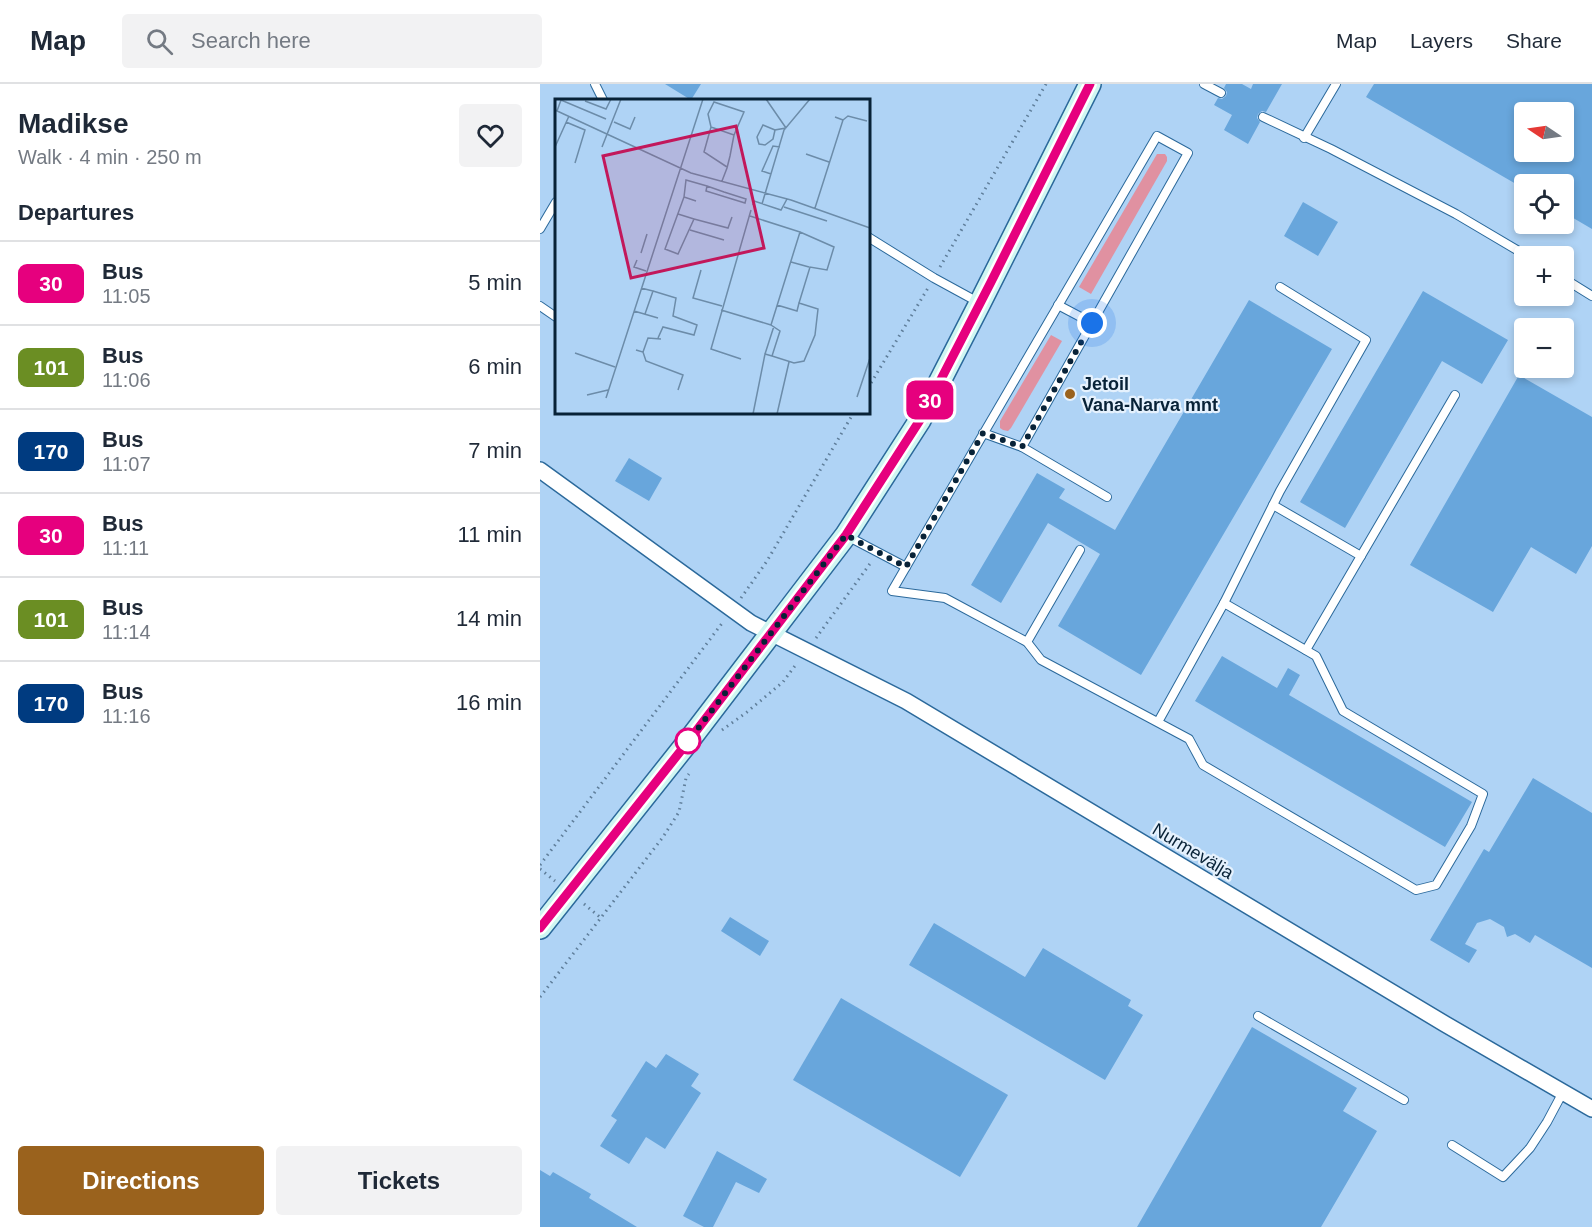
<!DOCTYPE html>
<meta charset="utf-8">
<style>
:root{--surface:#fff;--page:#f2f2f3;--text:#1f2937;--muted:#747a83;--line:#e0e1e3;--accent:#9a621d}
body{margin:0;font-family:Arial,sans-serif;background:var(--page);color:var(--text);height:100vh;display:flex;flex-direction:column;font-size:22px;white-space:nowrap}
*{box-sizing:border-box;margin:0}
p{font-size:20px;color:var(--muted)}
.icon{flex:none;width:33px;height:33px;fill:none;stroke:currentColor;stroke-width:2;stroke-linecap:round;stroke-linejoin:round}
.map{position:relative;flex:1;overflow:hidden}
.side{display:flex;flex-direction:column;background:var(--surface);width:540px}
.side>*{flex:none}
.badge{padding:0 12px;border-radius:9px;font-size:21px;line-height:39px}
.needle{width:39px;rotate:283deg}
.controls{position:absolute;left:974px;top:18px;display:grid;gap:12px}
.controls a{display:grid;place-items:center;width:60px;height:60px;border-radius:6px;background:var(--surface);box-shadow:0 3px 9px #0003;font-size:30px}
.you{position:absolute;width:30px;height:30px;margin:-15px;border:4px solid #fff;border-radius:50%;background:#1a73e8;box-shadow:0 0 0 9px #1a73e833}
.map>.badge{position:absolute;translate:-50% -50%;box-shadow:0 0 0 3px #fff}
h2{padding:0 18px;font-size:22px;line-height:54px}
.round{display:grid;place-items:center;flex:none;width:63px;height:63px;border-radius:6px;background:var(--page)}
.overview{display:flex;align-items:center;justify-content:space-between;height:102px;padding:0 18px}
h1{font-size:28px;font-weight:700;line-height:45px}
.button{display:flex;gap:12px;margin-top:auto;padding:12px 18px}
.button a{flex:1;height:69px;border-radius:6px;background:var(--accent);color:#fff;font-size:24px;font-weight:700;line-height:69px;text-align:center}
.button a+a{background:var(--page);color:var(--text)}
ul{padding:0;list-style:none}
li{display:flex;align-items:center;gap:18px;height:84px;padding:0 18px;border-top:2px solid var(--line)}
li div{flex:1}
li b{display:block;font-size:22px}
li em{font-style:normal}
li .badge{min-width:66px;font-weight:700;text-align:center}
header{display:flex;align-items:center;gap:36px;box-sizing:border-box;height:84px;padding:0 30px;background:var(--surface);border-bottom:2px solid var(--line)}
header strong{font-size:28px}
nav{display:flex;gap:33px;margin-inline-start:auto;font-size:21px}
.search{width:420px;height:54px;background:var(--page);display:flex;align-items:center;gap:15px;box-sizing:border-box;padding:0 21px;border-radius:6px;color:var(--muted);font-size:22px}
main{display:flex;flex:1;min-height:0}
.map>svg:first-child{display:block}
</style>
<header>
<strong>Map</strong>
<div class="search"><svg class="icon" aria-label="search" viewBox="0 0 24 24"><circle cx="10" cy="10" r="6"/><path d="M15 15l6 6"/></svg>Search here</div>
<nav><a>Map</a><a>Layers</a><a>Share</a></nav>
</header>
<main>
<section class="side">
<div class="overview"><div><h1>Madikse</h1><p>Walk · 4 min · 250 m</p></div><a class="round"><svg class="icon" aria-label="heart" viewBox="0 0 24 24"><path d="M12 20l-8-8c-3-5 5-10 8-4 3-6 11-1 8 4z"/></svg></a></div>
<h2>Departures</h2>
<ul>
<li><span class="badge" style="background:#e6007e;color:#fff">30</span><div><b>Bus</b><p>11:05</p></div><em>5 min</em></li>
<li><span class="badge" style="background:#6b8e23;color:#fff">101</span><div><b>Bus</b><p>11:06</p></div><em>6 min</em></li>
<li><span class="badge" style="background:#003b80;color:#fff">170</span><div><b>Bus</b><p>11:07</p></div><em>7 min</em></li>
<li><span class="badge" style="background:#e6007e;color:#fff">30</span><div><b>Bus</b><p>11:11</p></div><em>11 min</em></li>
<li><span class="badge" style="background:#6b8e23;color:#fff">101</span><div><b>Bus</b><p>11:14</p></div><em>14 min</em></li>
<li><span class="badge" style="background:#003b80;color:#fff">170</span><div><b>Bus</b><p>11:16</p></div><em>16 min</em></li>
</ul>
<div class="button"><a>Directions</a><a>Tickets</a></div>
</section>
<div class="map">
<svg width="1052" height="1143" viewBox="0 0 1052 1143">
<rect width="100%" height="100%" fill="#afd3f5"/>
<g fill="#e091a1">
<polygon points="617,70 625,70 627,73 627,77 551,210 539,203"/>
<polygon points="511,251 522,257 471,344 468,347 463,346 460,344 460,337"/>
</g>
<g fill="#68a6dc" fill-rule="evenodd">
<polygon points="125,0 161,0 151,16"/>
<polygon points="686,0 702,0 711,5 713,0 742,0 726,28 722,27 718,30 717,34 720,38 708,60 684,46 692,31 674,21 678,14 682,15 686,12 687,8 684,4"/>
<path d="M834 0H1052V145L1023 128V100H976L826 13ZM984 28H1023V68H984Z"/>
<polygon points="763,118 798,138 778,172 744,152"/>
<polygon points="883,207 968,256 942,300 902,277 805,444 760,418"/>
<polygon points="709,216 792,265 601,591 518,542 560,470 508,439 461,519 431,501 497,389 525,405 519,414 575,446"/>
<polygon points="979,291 1052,333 1052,462 1036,490 991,463 953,528 870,481"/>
<polygon points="89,374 122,394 109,417 75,397"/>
<polygon points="682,572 737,604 748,584 760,591 749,611 932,718 905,763 655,617"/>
<polygon points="993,694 1052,729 1052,884 995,851 990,859 975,850 967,853 964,843 950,835 937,839 925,860 937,866 929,879 890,856 944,765 949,768"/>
<polygon points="190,833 229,857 220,872 181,847"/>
<polygon points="394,839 485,893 503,864 591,916 588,922 603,931 565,996 369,881"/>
<polygon points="301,914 468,1011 420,1093 253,996"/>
<polygon points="712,943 817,1004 803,1027 837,1047 781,1143 597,1143"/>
<polygon points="126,970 159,990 151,1002 161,1009 125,1065 106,1053 89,1080 60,1062 77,1036 71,1032 106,977 116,984"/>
<polygon points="177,1067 227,1095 219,1109 196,1098 173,1143 164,1143 143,1132"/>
<polygon points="0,1086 10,1092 13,1088 51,1110 49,1114 97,1143 0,1143"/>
</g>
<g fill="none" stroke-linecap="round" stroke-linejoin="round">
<defs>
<g id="service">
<polyline points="55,0 63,16"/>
<polyline points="664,0 681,9"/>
<polyline points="723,33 791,65 916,130 987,172"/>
<polyline points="764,54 796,0"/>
<polyline points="0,145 16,118"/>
<polyline points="328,153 394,194 438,218"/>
<polyline points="1023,194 1052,212"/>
<polyline points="518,221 552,239"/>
<polyline points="0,222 16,233"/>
<path d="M443 349 482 363 648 69 617 52C529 203 440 355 352 507L405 514 487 558 540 466"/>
<polyline points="482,363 567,413"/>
<polyline points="733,421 821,472"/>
<polyline points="307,452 366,483"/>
<polyline points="684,519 740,407 826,256 740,203"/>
<polyline points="487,558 501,576 649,655 663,681 876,806 896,801 931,742 943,710 803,627 776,572 684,519 618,638"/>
<polyline points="766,566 915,311"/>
<polyline points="718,932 864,1016"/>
<polyline points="912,1061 963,1093 990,1064 1007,1038 1023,1008"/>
</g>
<polyline id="minor" points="0,386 211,539 366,617 905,940 1052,1025"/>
<polyline id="secondary" points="0,844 147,659 306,451 380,336 440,219 550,0"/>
</defs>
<use href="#service" stroke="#2b699b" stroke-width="10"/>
<use href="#minor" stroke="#2b699b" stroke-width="18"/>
<use href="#secondary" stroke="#2b699b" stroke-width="24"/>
<g stroke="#5f7e9a" stroke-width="3" stroke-dasharray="1.5 4.5" stroke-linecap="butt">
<polyline points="400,183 506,0"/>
<polyline points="328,304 388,204"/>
<polyline points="201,514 227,477 314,328"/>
<polyline points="276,554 332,477"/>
<polyline points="182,646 207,628 243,598 257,579"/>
<polyline points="0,781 183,538"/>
<polyline points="0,785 15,797"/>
<polyline points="44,820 61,834"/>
<polyline points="0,913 123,753 139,728 146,694 149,690"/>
</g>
<use href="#service" stroke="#fff" stroke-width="8"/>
<use href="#minor" stroke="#fff" stroke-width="15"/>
<use href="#secondary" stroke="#d0f6f2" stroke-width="21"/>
</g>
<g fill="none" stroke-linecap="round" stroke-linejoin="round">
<defs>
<polyline id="line" points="0,844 147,659 306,451 380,336 451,198 550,0"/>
</defs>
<use href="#line" stroke="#fff" stroke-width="14"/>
<use href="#line" stroke="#e6007e" stroke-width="9"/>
<polyline stroke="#082237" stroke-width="6" stroke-dasharray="0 10.8" points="148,657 147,659 306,451 366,483 443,349 482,363 552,239"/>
</g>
<circle fill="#9a621d" stroke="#e5f1fd" stroke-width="2" cx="530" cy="310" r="6"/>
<circle fill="#fff" stroke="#e6007e" stroke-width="3" cx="148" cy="657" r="12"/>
<g text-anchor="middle" stroke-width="4.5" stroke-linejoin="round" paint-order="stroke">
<g font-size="18" font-weight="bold" fill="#082237" stroke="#e5f1fd" text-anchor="start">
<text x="542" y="306">Jetoil<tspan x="542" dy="21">Vana-Narva mnt</tspan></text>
</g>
<g font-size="18" fill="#082237" stroke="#e5f1fd">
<text transform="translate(653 767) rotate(31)" y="6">Nurmevälja</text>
</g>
</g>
<g transform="translate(15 15)">
<rect width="315" height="315" fill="#afd3f5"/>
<path fill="none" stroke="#6c8ca9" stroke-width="1.5" d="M211 0 231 29M30 2 51 10 56 0M0 11 136 74 236 101 315 129M2 12 6 1 51 20M288 21 293 17 312 22M11 23 30 31 20 64M59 23 75 30 80 18M156 28 153 15 159 3 189 13 179 36M220 31 208 26 202 38 204 45 210 46 218 40 220 31 231 29M0 48 14 17M47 48 66 0M251 55 274 63M216 75 207 72 218 47 225 48M167 82 172 69 175 57 179 36 156 28 149 53 172 68M141 102 129 98 131 81 152 87 169 93 191 100 190 104 151 92 152 87M207 105 229 31 255 0M198 106 199 102 226 111 232 100M229 108 272 122M260 109 288 21 280 18M123 115 139 120 123 155 110 150 129 98M195 117 245 133 216 226 225 232 217 257 239 264 249 262 260 236 263 210 244 204 242 212 222 206M139 120 173 129 177 118M135 131 169 141M86 154 92 135M82 161 79 168 91 172M236 163 254 168M146 171 138 199 167 207M86 189 98 192 90 215M98 192 121 199 118 217 142 226 139 236 108 228 103 239M244 204 255 168 272 171 279 148 245 133M166 211 216 226M79 212 103 219M81 251 88 253 91 262 128 276 123 291M88 253 93 239 106 240M20 254 60 268M217 257 210 255 219 227M186 260 156 250 196 111M32 296 53 291M302 298 315 259M51 299 148 0M198 315 210 255M222 315 234 263"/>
<path fill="#c2185b" fill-opacity="0.15" stroke="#c2185b" stroke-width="3" d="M181 27 209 149 76 179 48 57Z"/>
<rect width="315" height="315" fill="none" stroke="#082237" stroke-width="3"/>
</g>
</svg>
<div class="controls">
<a><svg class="needle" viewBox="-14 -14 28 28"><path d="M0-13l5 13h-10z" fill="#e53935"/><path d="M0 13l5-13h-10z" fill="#747a83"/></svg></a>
<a><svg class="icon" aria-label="locate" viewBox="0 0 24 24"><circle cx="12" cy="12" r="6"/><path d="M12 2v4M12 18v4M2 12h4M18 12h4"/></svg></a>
<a>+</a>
<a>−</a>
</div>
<div class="you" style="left:552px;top:239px"></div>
<b class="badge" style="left:390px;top:316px;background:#e6007e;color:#fff">30</b>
</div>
</main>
